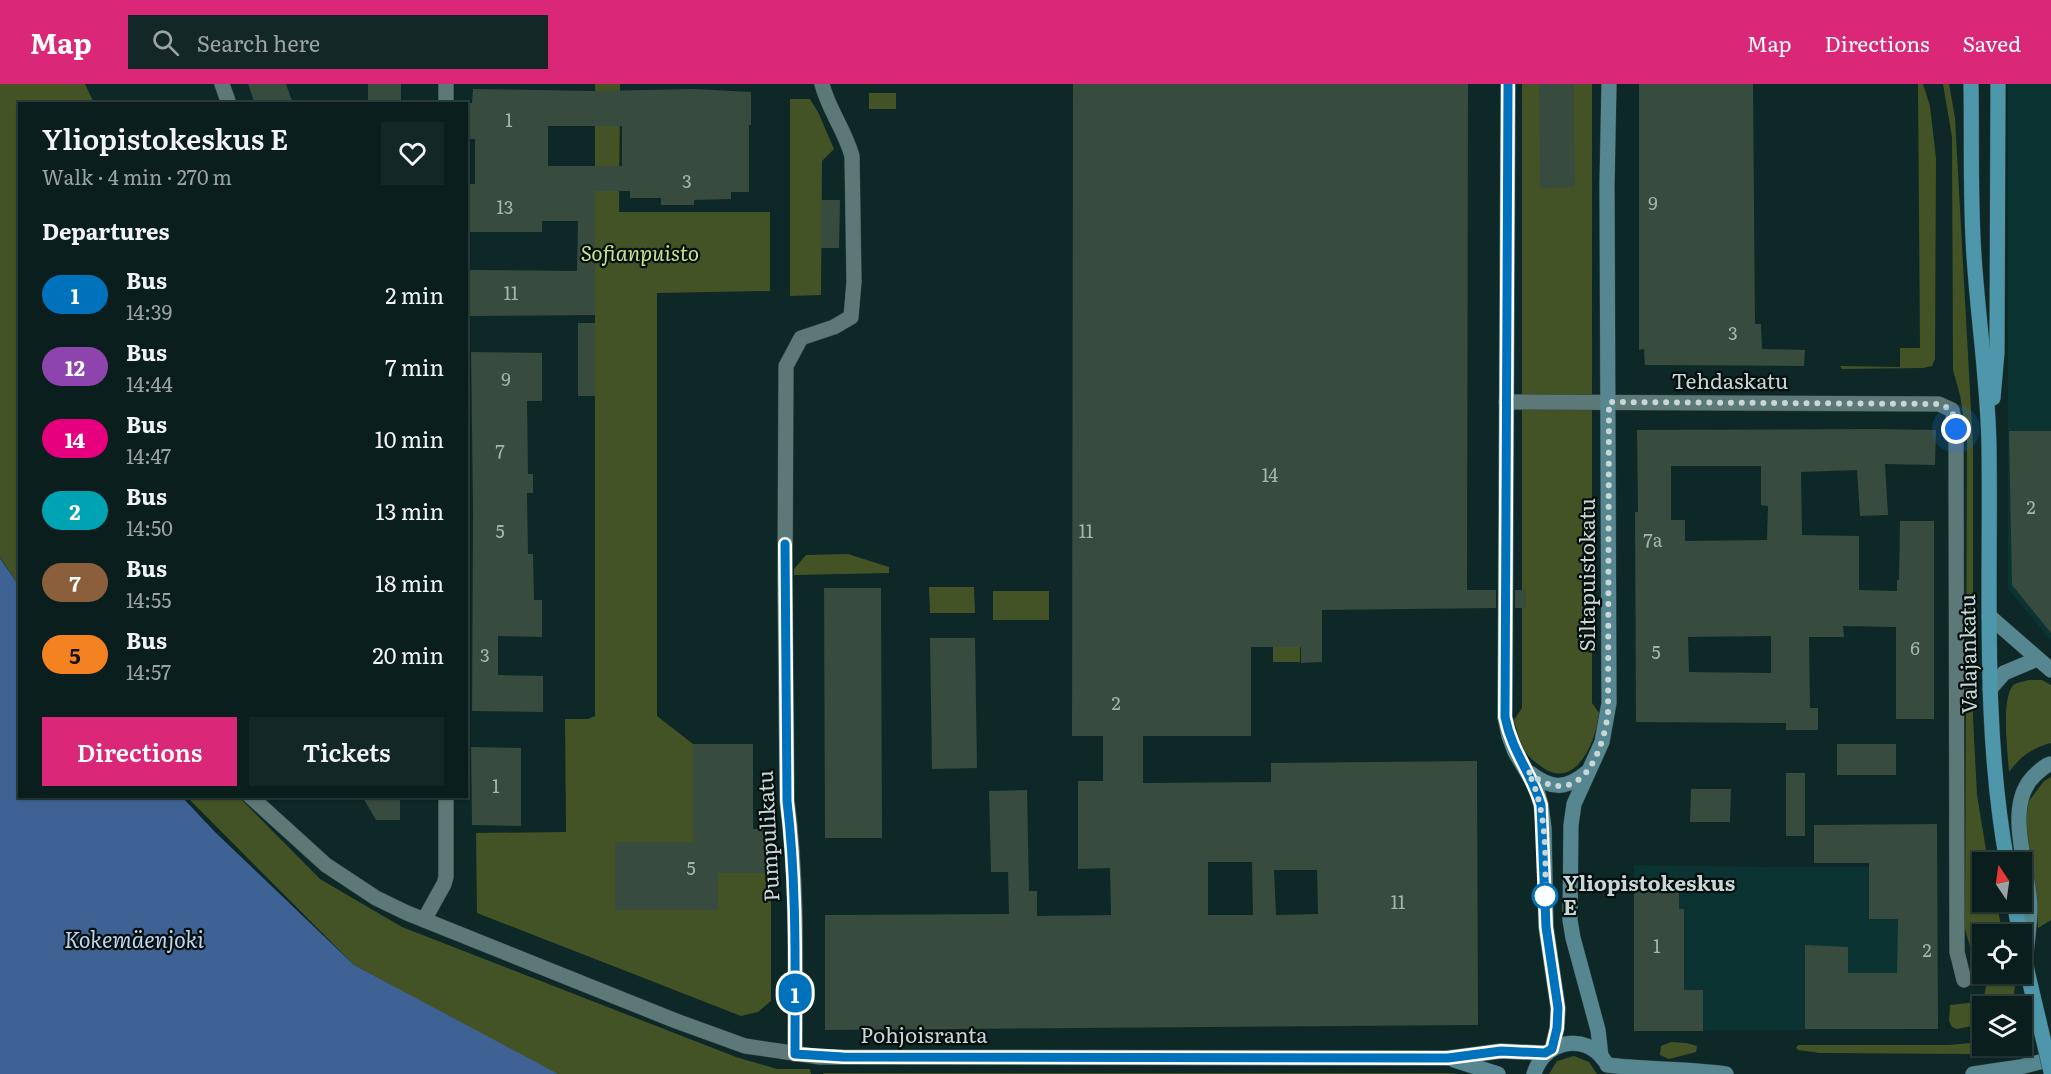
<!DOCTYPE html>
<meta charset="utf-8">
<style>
:root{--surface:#0a1e1d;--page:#132726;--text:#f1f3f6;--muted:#99a2a4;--line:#2a3c3b;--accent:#db2777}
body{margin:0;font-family:Literata,serif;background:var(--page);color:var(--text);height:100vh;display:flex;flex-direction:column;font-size:22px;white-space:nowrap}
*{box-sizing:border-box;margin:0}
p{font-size:20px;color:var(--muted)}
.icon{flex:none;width:33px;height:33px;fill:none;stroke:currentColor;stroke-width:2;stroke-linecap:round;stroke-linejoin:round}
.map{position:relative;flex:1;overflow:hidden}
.drawer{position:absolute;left:18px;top:18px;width:450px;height:696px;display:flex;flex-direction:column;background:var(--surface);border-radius:0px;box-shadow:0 2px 4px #0004,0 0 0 2px var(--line)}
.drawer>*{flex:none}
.badge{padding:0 12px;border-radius:20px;font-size:21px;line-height:39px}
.needle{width:39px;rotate:347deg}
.buttons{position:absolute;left:1972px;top:768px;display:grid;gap:12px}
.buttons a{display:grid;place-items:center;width:60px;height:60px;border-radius:0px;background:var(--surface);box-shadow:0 2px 4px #0004,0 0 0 2px var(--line);font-size:30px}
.you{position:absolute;width:30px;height:30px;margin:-15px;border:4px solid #fff;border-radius:50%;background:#1a73e8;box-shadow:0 0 0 9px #1a73e833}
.map>.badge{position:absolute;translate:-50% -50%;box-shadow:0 0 0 3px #fff}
h2{padding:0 24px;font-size:22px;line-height:54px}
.round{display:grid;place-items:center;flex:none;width:63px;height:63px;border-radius:0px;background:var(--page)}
.overview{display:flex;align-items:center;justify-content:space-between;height:102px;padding:0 24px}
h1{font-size:28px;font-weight:600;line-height:45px}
.button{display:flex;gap:12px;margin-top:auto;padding:12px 24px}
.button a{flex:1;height:69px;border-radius:0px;background:var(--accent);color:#fff;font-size:24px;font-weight:600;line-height:69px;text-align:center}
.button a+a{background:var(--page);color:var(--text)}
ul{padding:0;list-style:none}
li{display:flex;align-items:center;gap:18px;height:72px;padding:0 24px}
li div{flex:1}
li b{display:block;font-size:22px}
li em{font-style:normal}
li .badge{min-width:66px;font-weight:700;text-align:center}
header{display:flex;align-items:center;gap:36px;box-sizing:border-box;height:84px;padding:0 30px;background:var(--accent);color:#fff}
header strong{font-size:28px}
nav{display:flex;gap:33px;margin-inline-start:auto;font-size:21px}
.search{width:420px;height:54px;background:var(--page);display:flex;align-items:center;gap:15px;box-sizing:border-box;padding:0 21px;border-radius:0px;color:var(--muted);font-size:22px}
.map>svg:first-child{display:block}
</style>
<header>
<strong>Map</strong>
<div class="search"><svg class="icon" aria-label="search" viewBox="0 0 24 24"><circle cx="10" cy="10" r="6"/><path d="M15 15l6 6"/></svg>Search here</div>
<nav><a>Map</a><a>Directions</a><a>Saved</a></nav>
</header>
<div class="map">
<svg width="2051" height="990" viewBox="0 0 2051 990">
<rect width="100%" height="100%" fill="#0d2827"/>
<g fill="#0b3331">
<polygon points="2008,0 2051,0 2051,557 2008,505"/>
<polygon points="1634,781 1770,783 1935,783 1935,945 1634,947"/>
</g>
<g fill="#445325">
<polygon points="0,0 85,0 94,19 20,20 20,344 17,350 20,356 19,502 0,473"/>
<polygon points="595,0 620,0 619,128 770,128 770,207 657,209 657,632 693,660 693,758 615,758 615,826 718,826 718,789 771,789 771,917 758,928 741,932 477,829 476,749 566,748 565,635 588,635 595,632"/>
<path d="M1522 0H1592V619L1599 629C1596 659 1574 711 1538 680 1534 677 1530 674 1527 670 1520 661 1517 647 1514 636L1522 624Z"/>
<polygon points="1918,0 1923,0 1930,22 1936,74 1935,275 1932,282 1923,284 1842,285 1840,282 1900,283 1900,264 1920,264"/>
<polygon points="1943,0 1949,0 1955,34 1973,362 1973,634 1977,711 1988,778 1983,778 1983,818 1996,818 2003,850 1983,850 1983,885 1971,866 1965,845 1967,356 1960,311 1953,286 1952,53"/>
<rect x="869" y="9" width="27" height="16"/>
<polygon points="790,15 810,15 818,28 834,65 822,77 821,211 790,212"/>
<polygon points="848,470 889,483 889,489 794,491 794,485 806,471"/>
<polygon points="929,503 974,503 975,529 930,529"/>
<rect x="993" y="507" width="56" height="29"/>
<rect x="1273" y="563" width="27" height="15"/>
<path d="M2029 596H2042L2051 601V659C2032 664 2021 672 2009 688 2008 671 2000 609 2015 600 2019 598 2025 597 2029 596Z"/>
<polygon points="2051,693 2051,836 2038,844 2035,802 2023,745 2029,717 2044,697"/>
<polygon points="187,713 239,713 320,795 402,843 736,973 777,985 810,985 811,990 559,990 547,986 354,881"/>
<polygon points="1984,890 2012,890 2015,902 2012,922 1983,922 1983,940 1957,945 1952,943 1949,937 1950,921 1977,918 1984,912 1987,898"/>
<polygon points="1671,958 1686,959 1697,962 1696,968 1669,975 1660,971 1661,962"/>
<polygon points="1983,958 1983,962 2018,962 1971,970 1820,969 1798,966 1796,964 1798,961 1948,961"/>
<polygon points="1574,972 1589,978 1597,990 1549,990 1557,977"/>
<polygon points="823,989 1448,989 1458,990 823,990"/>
</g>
<polygon fill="#3e6293" points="0,474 19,502 20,712 182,713 215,748 354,881 558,990 0,990"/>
<g fill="#374b3e" fill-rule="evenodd">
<polygon points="248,0 286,0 293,20 255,20"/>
<rect x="368" y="0" width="33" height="20"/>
<path d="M1073 0H1468L1467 506H1496V524L1322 526V578L1301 579V563H1251V652H1143V699L1271 698V679L1477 677 1478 941 825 946V831L1009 830 1008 788H991L989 707 1027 706 1029 807H1037V832L1111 831 1110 784 1078 785V697H1103V652H1072ZM1208 778H1252L1253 831H1208ZM1274 786H1317L1318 830 1276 831Z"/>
<polygon points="1539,0 1574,0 1575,103 1540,104"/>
<polygon points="1639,0 1753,0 1755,240 1761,240 1762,265 1805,266 1804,282 1645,281 1644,265 1639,266"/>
<path d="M473 5 595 7 695 5 751 8V41H749V108H731V115L694 116V121H661V114H630V107H595V231L470 232V186L577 187 578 137H542V148H469V100H475V55H469L470 19H472ZM548 42H622V82H548Z"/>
<polygon points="821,116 840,116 839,164 821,164"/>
<rect x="578" y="239" width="17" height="73"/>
<polygon points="471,268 542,269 542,317 527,317 528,390 533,390 533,409 527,409 528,470 533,470 534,516 542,516 542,553 498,552 498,591 543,592 543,628 472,627 473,426"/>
<path d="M1873 345 1936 346 1935 381 1885 380 1888 431 1860 432 1857 386 1801 388 1802 451 1859 452V506L1897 507V496H1899L1900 437H1934V635H1896V543L1843 542 1844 553H1809L1810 624H1818V646H1786V639L1636 638 1635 428H1638L1637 346ZM1671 382H1761V421L1768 422 1767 456 1685 457V436H1671ZM1771 552V589L1689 588 1688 553Z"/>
<polygon points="2009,347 2051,347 2051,549 2012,501"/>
<polygon points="824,504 881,504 882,754 825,754"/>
<rect x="1515" y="506" width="11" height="18"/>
<polygon points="930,554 975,554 977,684 932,685"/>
<polygon points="693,660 753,660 753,745 771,745 771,789 718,789 718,826 615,826 615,758 693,758"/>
<rect x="1837" y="660" width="59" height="31"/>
<polygon points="471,663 521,664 521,742 472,741"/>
<rect x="1786" y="689" width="19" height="63"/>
<polygon points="1691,705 1731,705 1730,738 1690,738"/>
<polygon points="362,712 400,712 400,736 376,736"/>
<polygon points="1937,740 1938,945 1805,945 1805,861 1848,863 1848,889 1897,889 1898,835 1869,835 1869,779 1814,779 1814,741"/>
<polygon points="1634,804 1679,805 1679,825 1684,825 1684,906 1703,906 1703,947 1634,947"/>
</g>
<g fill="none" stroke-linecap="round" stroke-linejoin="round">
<defs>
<g id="street">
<polyline points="222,0 229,20"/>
<polyline points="446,0 446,20"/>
<polyline points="1506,318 1939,320 1952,326 1956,345 1957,868 1964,896"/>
<polyline points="250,712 326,781 376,814 407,829 676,937 745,962 820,973 1448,974"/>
<polyline points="424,836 444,800 446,793 446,712"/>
<path d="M795 970C795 886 798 801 787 717L785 497 786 282 801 254 834 243 851 233 854 198 852 72C845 46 828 25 822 0"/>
</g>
<g id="secondary">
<polyline points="1508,0 1505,633 1509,652 1515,668 1536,703 1541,721 1544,744 1546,843 1558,924 1557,944 1552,965"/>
<polyline points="1989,532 2051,586"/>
<polyline points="1990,605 2004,589 2037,575"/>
<path d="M1530 689C1551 705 1565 706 1586 689"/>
<path d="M2025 877C2027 859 2030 841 2030 822 2029 783 2002 720 2036 690 2041 686 2045 681 2051 680"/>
<polyline points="1601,972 1598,946 1573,854 1570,836 1571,741 1574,720 1602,658 1609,619 1607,100 1609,0"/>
<polyline points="1448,974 1501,967 1545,969"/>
<polyline points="1454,976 1498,990"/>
<path d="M1607 981C1647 986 1686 984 1726 990"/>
<path d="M1534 990C1543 958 1584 947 1604 976"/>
<polyline points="1973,990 2020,983 2051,975"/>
</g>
<g id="primary">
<path d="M1971 0C1972 57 1970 115 1974 172 1978 235 1988 299 1989 362 1991 501 1982 641 2007 778"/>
<polyline points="1993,314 1997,268 1998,0"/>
<polyline points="2014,818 2020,850"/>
<polyline points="2022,863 2029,895"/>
</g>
</defs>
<use href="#street" stroke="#304140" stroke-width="16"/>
<use href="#secondary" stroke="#304140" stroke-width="16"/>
<use href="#primary" stroke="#304140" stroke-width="16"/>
<use href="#street" stroke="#5d7977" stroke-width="15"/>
<use href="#secondary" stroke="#568790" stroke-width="15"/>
<use href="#primary" stroke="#4e96a9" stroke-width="15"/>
<defs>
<polyline id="primary-bridge" points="2029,895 2051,988"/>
</defs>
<use href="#primary-bridge" stroke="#304140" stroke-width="16" stroke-linecap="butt"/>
<use href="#primary-bridge" stroke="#4e96a9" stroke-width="15"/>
</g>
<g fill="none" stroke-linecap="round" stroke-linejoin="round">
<defs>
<path id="line" d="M785 460 787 717C797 801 795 886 795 970L843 973 1448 974 1501 967 1545 969 1552 965 1557 944 1558 924 1546 843 1541 721C1531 688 1512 668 1505 633L1508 0"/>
</defs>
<use href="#line" stroke="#fff" stroke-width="14"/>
<use href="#line" stroke="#0072bc" stroke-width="9"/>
<path stroke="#c8d7d6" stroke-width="6" stroke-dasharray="0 10.8" d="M1545 812C1546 770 1547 726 1528 687 1532 691 1538 696 1543 698 1586 718 1604 661 1608 629L1609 318 1939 320 1952 326 1956 345"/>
</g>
<circle fill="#fff" stroke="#0072bc" stroke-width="3" cx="1545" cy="812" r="12"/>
<g text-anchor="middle" stroke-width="4.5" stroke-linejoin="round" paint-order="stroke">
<g font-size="18" fill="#a4b4b0">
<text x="509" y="43">1</text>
<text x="687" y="104">3</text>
<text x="1653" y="126">9</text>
<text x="505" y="130">13</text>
<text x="511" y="216">11</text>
<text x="1733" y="256">3</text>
<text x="506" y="302">9</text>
<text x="500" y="374">7</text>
<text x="1270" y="398">14</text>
<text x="2031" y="430">2</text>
<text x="500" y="454">5</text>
<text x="1086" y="454">11</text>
<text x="1653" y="463">7a</text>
<text x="1915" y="571">6</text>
<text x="1656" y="575">5</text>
<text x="485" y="578">3</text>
<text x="1116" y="626">2</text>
<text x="496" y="709">1</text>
<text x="691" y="791">5</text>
<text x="1398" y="825">11</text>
<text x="1657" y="869">1</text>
<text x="1927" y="873">2</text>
</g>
<g font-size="21" font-style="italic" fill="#c5e389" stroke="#050f0e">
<text x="640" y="177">Sofianpuisto</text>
</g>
<g font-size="21" fill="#c8d7d6" stroke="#050f0e">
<text x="1730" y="305">Tehdaskatu</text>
<text transform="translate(1588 491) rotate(-90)" y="7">Siltapuistokatu</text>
<text transform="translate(1969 570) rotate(-91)" y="7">Valajankatu</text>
<text transform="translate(769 752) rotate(-93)" y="7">Pumpulikatu</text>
<text x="924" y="959">Pohjoisranta</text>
</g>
<g font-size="21" font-weight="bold" fill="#c8d7d6" stroke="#050f0e" text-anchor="start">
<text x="1563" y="807">Yliopistokeskus<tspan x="1563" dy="24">E</tspan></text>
</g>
<g font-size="22" font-style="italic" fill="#bdd3f0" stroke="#050f0e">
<text x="134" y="864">Kokemäenjoki</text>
</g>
</g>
</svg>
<div class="buttons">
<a><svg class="needle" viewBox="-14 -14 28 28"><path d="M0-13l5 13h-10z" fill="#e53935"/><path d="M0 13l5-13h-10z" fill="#99a2a4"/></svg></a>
<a><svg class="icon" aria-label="locate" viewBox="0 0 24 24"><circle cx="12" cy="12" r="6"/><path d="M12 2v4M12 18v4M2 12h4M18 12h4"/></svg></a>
<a><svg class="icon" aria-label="layers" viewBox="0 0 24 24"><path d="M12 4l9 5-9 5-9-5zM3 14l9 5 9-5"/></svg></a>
</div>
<div class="you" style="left:1956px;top:345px"></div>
<b class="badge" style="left:795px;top:909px;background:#0072bc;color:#fff">1</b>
<section class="drawer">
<div class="overview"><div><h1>Yliopistokeskus E</h1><p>Walk · 4 min · 270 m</p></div><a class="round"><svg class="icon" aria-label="heart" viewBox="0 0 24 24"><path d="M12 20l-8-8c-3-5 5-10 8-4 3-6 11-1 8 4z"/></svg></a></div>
<h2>Departures</h2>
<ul>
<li><span class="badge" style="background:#0072bc;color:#fff">1</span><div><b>Bus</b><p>14:39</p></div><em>2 min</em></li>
<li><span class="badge" style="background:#8e44ad;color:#fff">12</span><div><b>Bus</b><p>14:44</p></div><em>7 min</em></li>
<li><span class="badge" style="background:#e6007e;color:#fff">14</span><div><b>Bus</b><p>14:47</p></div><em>10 min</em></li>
<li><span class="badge" style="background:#00a3b4;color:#fff">2</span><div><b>Bus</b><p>14:50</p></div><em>13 min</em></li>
<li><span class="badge" style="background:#8b5e3c;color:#fff">7</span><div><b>Bus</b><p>14:55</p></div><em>18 min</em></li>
<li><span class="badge" style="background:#f58220;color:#111">5</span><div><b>Bus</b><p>14:57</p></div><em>20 min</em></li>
</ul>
<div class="button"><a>Directions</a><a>Tickets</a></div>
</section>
</div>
